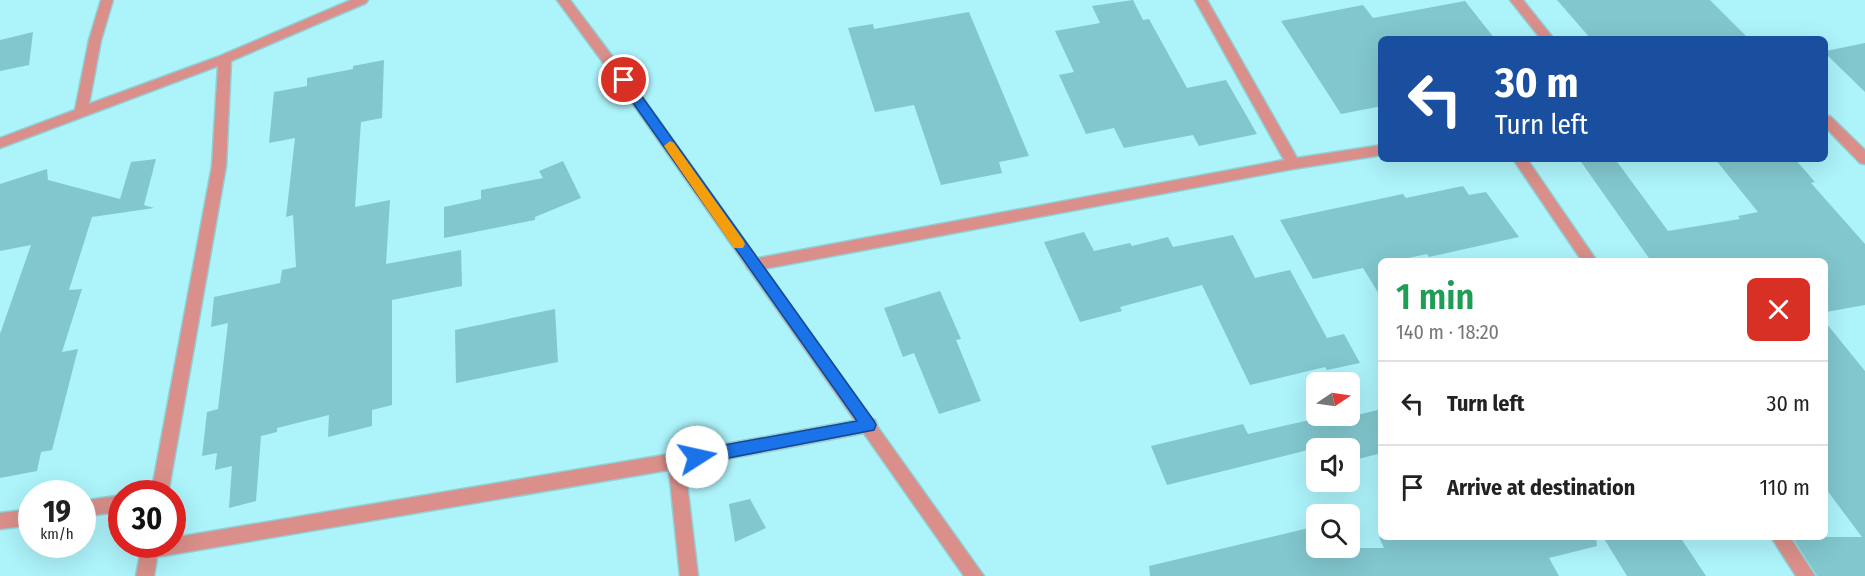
<!DOCTYPE html>
<meta charset="utf-8">
<style>
body{margin:0;font-family:"Fira Sans Condensed",sans-serif;background:#f2f2f2;color:#222;height:100vh;display:flex;flex-direction:column;font-size:22px;white-space:nowrap}
*{box-sizing:border-box;margin:0}
p{font-size:20px;color:#767676}
.icon{flex:none;width:33px;height:33px;fill:none;stroke:currentColor;stroke-width:2;stroke-linecap:round;stroke-linejoin:round}
.map{position:relative;flex:1;overflow:hidden}
.sheet{position:absolute;left:1378px;top:258px;width:450px;height:282px;display:flex;flex-direction:column;background:#fff;border-radius:9px;box-shadow:0 6px 24px #0002}
.sheet>*{flex:none}
.banner{position:absolute;left:1378px;top:36px;width:450px;height:126px;border-radius:9px;box-shadow:0 6px 24px #0002;background:#1a4fa0;color:#fff;overflow:hidden}
.needle{width:39px;rotate:77deg}
.fabs{position:absolute;left:1306px;top:372px;display:grid;gap:12px}
.fabs a{display:grid;place-items:center;width:54px;height:54px;border-radius:9px;background:#fff;box-shadow:0 6px 24px #0002;font-size:30px}
.speed{position:absolute;left:18px;top:480px;display:flex;gap:12px;font-size:30px;font-weight:700;text-align:center}
.speed>*{display:grid;place-content:center;width:78px;height:78px;border-radius:50%;background:#fff;box-shadow:0 6px 24px #0002;line-height:1}
.speed small{font-size:15px;font-weight:400}
.speed .limit{border:9px solid #d22;background:#fff;color:#111}
.pin{position:absolute;display:grid;place-items:center;width:51px;height:51px;color:#fff;margin:-26px;border:3px solid #fff;border-radius:50%;box-shadow:0 2px 6px #0007}
.me{position:absolute;width:66px;margin:-33px;rotate:80deg;stroke-linejoin:round;filter:drop-shadow(0 0 4px #0008)}
.turn{display:flex;align-items:center;gap:21px;height:126px;padding:0 18px;font-size:27px}
.turn .icon{width:78px;height:78px;stroke-width:2.5}
.turn b{display:block;font-size:42px;line-height:51px}
.round{display:grid;place-items:center;flex:none;width:63px;height:63px;border-radius:9px;background:#f2f2f2}
.head{display:flex;align-items:center;justify-content:space-between;height:102px;padding:0 18px}
h1{font-size:36px;font-weight:600;line-height:45px;color:#1e9e55}
ul{padding:0;list-style:none}
li{display:flex;align-items:center;gap:18px;height:84px;padding:0 18px;border-top:2px solid #e0e0e0}
li div{flex:1}
li b{display:block;font-size:22px}
li em{font-style:normal}
.map>svg:first-child{display:block}
.building{fill:#82c7ce}
.lines{fill:none;stroke-linecap:round;stroke-linejoin:round}
.minor-casing{stroke:#91cfd5;stroke-width:3}
.tertiary-casing{stroke:#91cfd5;stroke-width:3}
.minor{fill:#da8f8a;fill-rule:evenodd}
.tertiary{fill:#da8f8a;fill-rule:evenodd}
.route{fill:#1a73e8;stroke:#114b97;stroke-width:1.5}
.slow{fill:#f59e0b}
</style>
<div class="map">
<svg width="1865" height="576" viewBox="0 0 1865 576">
<rect width="100%" height="100%" fill="#adf3fa"/>
<g class="building">
<polygon points="1133,0 1143,20 1149,19 1187,88 1226,80 1257,134 1199,146 1193,135 1124,148 1114,128 1086,134 1059,75 1074,72 1055,31 1100,23 1092,6"/>
<polygon points="1557,0 1710,0 1749,39 1591,39"/>
<polygon points="1465,1 1495,39 1382,39 1382,106 1341,114 1281,21 1363,5 1373,18"/>
<polygon points="969,12 1029,156 999,162 1002,173 941,185 914,105 875,112 848,28 873,24 874,29"/>
<polygon points="33,32 29,65 0,71 0,40"/>
<polygon points="1865,43 1865,92 1826,54 1826,51"/>
<polygon points="384,60 382,118 361,122 355,207 390,200 386,264 461,250 462,286 392,300 392,405 372,410 372,426 328,437 329,415 277,428 277,432 261,436 256,501 229,508 232,466 215,470 217,453 202,456 207,412 218,409 228,323 211,327 214,297 280,283 282,270 296,267 293,215 286,217 295,138 269,143 274,92 307,86 307,78 353,69 353,66"/>
<polygon points="156,159 144,205 154,208 92,217 69,290 82,289 62,352 78,349 52,450 41,452 37,471 0,478 0,334 31,245 0,251 0,184 47,169 48,180 120,199 131,162"/>
<polygon points="1579,159 1615,159 1668,231 1740,219 1738,216 1758,212 1715,159 1795,159 1815,182 1811,183 1865,244 1865,305 1826,312 1826,261 1651,261"/>
<polygon points="563,161 581,198 535,217 535,220 444,238 444,207 481,199 481,190 543,178 539,171"/>
<polygon points="1463,186 1469,195 1486,192 1519,237 1429,257 1427,254 1394,261 1382,261 1382,299 1363,268 1313,279 1280,220 1403,194 1406,198"/>
<polygon points="1084,232 1094,251 1130,243 1132,246 1168,237 1173,247 1233,235 1255,278 1290,270 1327,338 1344,334 1360,363 1327,370 1325,367 1250,385 1202,285 1120,307 1122,311 1080,322 1044,242"/>
<polygon points="940,291 961,339 956,340 981,401 939,414 914,353 903,357 884,308"/>
<polygon points="555,309 558,362 456,383 455,330"/>
<polygon points="1826,323 1865,371 1865,576 1817,576 1794,540 1805,537 1862,537 1826,489"/>
<polygon points="1382,409 1382,453 1350,461 1350,448 1320,447 1167,485 1151,446 1243,424 1248,434 1327,416 1353,416"/>
<polygon points="750,499 766,528 735,542 729,504"/>
<polygon points="1317,526 1317,548 1384,548 1379,537 1596,537 1597,546 1549,558 1559,576 1150,576 1149,566"/>
<polygon points="1603,537 1680,537 1706,576 1627,576"/>
</g>
<g class="lines">
<g class="minor-casing">
<g id="minor">
<polygon points="101,0 113,0 101,40 89,104 220,56 351,0 368,0 366,3 231,61 226,166 168,494 151,494 212,166 218,66 0,148 0,138 75,110 89,40"/>
<polygon points="1195,0 1207,0 1297,158 1382,145 1382,155 1293,169 753,271 748,269 746,265 748,261 753,259 1284,160"/>
<polygon points="1510,0 1523,0 1554,39 1541,39"/>
<polygon points="1826,115 1831,117 1865,150 1865,164 1860,163 1826,128"/>
<polygon points="1513,159 1527,159 1597,261 1582,261"/>
<polygon points="869,418 875,420 877,425 875,430 869,432 685,467 698,576 680,576 669,470 157,557 154,576 136,576 142,544 172,544 172,538 676,453"/>
<polygon points="122,495 122,511 82,517 82,501"/>
<polygon points="32,509 32,525 0,529 0,513"/>
<polygon points="1771,537 1790,537 1815,576 1796,576"/>
</g>
</g>
<g class="tertiary-casing">
<polygon id="tertiary" points="557,0 570,0 628,77 984,576 964,576 618,83"/>
</g>
<use href="#minor" class="minor"/>
<use href="#tertiary" class="tertiary"/>
</g>
<polygon class="route" points="624,76 628,77 874,421 876,425 874,430 697,464 692,462 690,457 692,452 697,450 857,421 619,83 619,77"/>
<polygon class="slow" points="670,141 674,143 743,240 745,244 743,248 734,248 666,149 664,146"/>
</svg>
<div class="fabs">
<a><svg class="needle" viewBox="-14 -14 28 28"><path d="M0-13l5 13h-10z" fill="#e53935"/><path d="M0 13l5-13h-10z" fill="#767676"/></svg></a>
<a><svg class="icon" aria-label="sound" viewBox="0 0 24 24"><path d="M4 9h4l5-4v14l-5-4H4zM17 9q2 3 0 6"/></svg></a>
<a><svg class="icon" aria-label="search" viewBox="0 0 24 24"><circle cx="10" cy="10" r="6"/><path d="M15 15l6 6"/></svg></a>
</div>
<div class="speed"><div>19<small>km/h</small></div><div class="limit">30</div></div>
<div class="pin" style="left:624px;top:80px;background:#d93025"><svg class="icon" aria-label="arrive" viewBox="0 0 24 24"><path d="M6 21V4h12l-3 4 3 4H6"/></svg></div>
<svg class="me" style="left:697px;top:457px" viewBox="-20 -20 40 40"><circle r="19" fill="#fff"/><path d="M0-13L10 11 0 6-10 11z" fill="#1a73e8"/></svg>
<div class="banner">
<div class="turn"><svg class="icon" aria-label="left" viewBox="0 0 24 24"><path d="M17 20v-9H6M10 6l-5 5 5 5"/></svg><div><b>30 m</b>Turn left</div></div>
</div>
<section class="sheet">
<div class="head"><div><h1>1 min</h1><p>140 m · 18:20</p></div><a class="round" style="background:#d93025;color:#fff"><svg class="icon" aria-label="close" viewBox="0 0 24 24"><path d="M6 6l12 12M18 6L6 18"/></svg></a></div>
<ul>
<li><svg class="icon" aria-label="left" viewBox="0 0 24 24"><path d="M17 20v-9H6M10 6l-5 5 5 5"/></svg><div><b>Turn left</b></div><em>30 m</em></li>
<li><svg class="icon" aria-label="arrive" viewBox="0 0 24 24"><path d="M6 21V4h12l-3 4 3 4H6"/></svg><div><b>Arrive at destination</b></div><em>110 m</em></li>
</ul>
</section>
</div>
